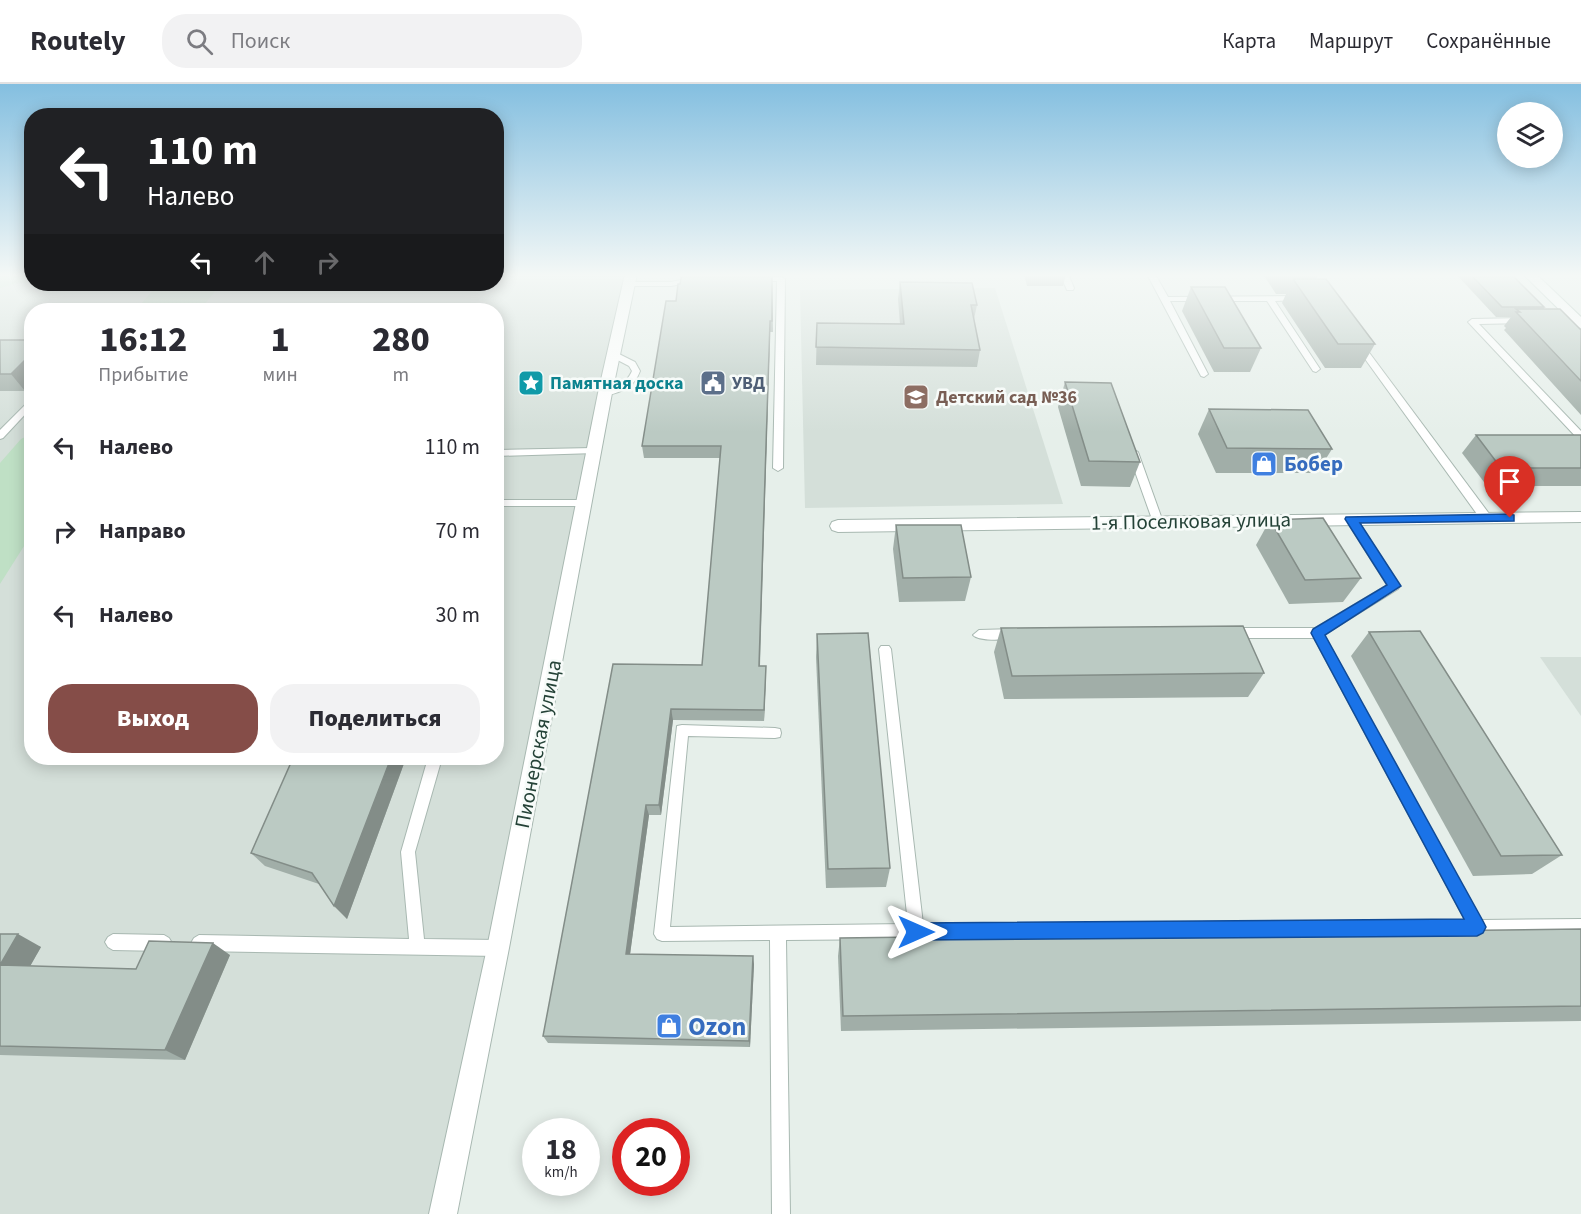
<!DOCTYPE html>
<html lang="ru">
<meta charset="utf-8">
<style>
body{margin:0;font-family:"Source Sans 3",sans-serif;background:#f2f2f3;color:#2b2b33;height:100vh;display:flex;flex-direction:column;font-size:22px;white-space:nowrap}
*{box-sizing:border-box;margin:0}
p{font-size:20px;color:#7c7c81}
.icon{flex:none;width:33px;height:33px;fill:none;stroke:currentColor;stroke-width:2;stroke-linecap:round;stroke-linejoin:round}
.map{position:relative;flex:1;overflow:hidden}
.panel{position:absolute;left:24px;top:219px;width:480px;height:462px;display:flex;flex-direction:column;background:#fff;border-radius:24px;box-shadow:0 3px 15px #0003}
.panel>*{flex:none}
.hud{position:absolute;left:24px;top:24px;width:480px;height:183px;border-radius:24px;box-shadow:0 3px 15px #0003;background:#202124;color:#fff;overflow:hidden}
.controls{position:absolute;left:1497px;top:18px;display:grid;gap:12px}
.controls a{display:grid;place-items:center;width:66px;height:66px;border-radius:50%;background:#fff;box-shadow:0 3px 15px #0003;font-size:30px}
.speed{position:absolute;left:522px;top:1034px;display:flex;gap:12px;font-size:30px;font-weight:700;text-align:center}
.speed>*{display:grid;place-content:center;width:78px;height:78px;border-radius:50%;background:#fff;box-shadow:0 3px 15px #0003;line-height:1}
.speed small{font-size:15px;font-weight:400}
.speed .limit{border:9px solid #d22;background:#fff;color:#111}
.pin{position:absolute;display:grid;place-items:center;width:51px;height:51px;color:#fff;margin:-62px -26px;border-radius:50% 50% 50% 0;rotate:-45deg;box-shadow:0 0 6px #0007}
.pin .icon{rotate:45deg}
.me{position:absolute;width:66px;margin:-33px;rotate:90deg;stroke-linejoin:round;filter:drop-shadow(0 0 4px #0008)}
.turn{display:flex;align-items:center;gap:21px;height:126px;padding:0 24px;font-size:27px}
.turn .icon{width:78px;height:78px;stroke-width:2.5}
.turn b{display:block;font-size:42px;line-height:51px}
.lanes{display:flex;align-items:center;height:57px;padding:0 24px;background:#0003;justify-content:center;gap:30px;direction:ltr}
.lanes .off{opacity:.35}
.eta{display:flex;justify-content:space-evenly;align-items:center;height:102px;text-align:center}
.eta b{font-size:36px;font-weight:800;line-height:42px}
.cta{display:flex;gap:12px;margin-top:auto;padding:12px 24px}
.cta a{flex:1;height:69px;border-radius:24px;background:#854d48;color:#fff;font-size:24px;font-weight:800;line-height:69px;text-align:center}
.cta a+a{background:#f2f2f3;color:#2b2b33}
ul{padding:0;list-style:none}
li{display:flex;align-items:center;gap:18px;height:84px;padding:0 24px}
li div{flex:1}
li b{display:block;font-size:22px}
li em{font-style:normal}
header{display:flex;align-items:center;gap:36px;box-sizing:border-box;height:84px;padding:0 30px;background:#fff;border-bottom:2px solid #e1e1e2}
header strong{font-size:28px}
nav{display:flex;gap:33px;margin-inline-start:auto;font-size:21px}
.search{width:420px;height:54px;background:#f2f2f3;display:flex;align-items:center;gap:15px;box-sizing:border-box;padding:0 21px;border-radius:24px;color:#7c7c81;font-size:22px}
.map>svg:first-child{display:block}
.built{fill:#d4dfd9;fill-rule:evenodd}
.green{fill:#bfe0c5}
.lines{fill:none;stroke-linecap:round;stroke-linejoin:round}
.lane-casing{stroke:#a8b8b1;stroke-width:2}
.street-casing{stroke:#a8b8b1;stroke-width:2}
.secondary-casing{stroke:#a4bbb1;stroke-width:2}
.lane{fill:#fff;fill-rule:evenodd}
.street{fill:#fff;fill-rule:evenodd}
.secondary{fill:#fff;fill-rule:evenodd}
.wall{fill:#a1aea8}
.shaded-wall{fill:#838d88}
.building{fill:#bbcac3;stroke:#838d88;stroke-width:1.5}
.route{fill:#1a73e8;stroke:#114b97;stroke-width:1.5}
.labels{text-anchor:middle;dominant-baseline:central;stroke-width:5;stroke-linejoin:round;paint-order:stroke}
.far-culture-label{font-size:18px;font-weight:bold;fill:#0d838f;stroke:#f7fbf9;text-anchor:start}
.far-service-label{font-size:18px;font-weight:bold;fill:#4e5e75;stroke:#f7fbf9;text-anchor:start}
.far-education-label{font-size:18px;font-weight:bold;fill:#785e54;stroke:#f7fbf9;text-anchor:start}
.shop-label{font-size:21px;font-weight:bold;fill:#366cbe;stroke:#f7fbf9;text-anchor:start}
.street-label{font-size:21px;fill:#244237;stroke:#f7fbf9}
.near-shop-label{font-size:26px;font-weight:bold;fill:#366cbe;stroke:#f7fbf9;text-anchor:start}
</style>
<header>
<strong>Routely</strong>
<div class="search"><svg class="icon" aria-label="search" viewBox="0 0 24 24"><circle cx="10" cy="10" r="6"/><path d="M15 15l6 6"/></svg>Поиск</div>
<nav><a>Карта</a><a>Маршрут</a><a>Сохранённые</a></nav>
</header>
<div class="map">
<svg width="1581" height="1130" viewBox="0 0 1581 1130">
<rect width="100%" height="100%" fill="#e6efea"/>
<g class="built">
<path d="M0 190H31L32 200H496L497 190H631L623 220 443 1130H0ZM32 226H496V674H32Z"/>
<polygon points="995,204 1063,420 805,424 800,206"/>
<polygon points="1540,573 1581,573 1581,632"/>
</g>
<g class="green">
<polygon points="0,190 31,190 31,199 18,199 0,204"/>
<polygon points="89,200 221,200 200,226 136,226 158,200"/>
<polygon points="31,350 31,451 0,500 0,379 21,355"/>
</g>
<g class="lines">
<g class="lane-casing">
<g id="lane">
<polygon points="1060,190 1068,190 1074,204 1073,206 1067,206"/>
<polygon points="1147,190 1155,190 1168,213 1303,212 1303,216 1300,216 1275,217 1320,285 1316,288 1313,287 1267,217 1170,217 1208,290 1204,293 1201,292"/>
<polygon points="696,193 699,193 699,197 671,202 628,202 624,200 628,198 671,198"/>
<polygon points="755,193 781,193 785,195 783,384 778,387 773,384 777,197 755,197"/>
<polygon points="1523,234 1527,237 1526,239 1479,240 1581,347 1581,356 1578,355 1468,238 1472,235"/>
<polygon points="1359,258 1362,259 1490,431 1491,434 1490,437 1482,437 1355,261"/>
<path d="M613 267 635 278 640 287C634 304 621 308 605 312L600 309 602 307C615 304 626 301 632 287L629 282 610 272 609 270Z"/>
<polygon points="32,314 32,323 3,354 0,355 0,346"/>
<polygon points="593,364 598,367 596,369 496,372 496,366"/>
<polygon points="1133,365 1138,368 1163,438 1162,441 1154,441 1153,438 1128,368"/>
<polygon points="496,416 583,416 588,419 583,422 496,422"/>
<polygon points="1351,432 1355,433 1400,502 1398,505 1324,551 1481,836 1581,835 1581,849 786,856 790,1130 772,1130 770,856 662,857 657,855 654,850 677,642 682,641 775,644 780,645 781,649 780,653 775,654 688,652 670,843 908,840 879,565 881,562 889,562 891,565 923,840 1465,836 1314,554 1231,554 1225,549 1231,544 1315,544 1387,501 1346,436"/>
<path d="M1015 545 1021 550C1015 557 979 558 973 551L979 546Z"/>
<polygon points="428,674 442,674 415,768 424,855 498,856 503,859 506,864 503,869 498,872 199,867 194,864 191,859 194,854 199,851 409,855 401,768"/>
<polygon points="113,850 164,851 169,854 172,859 169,864 164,867 113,866 108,863 105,858 108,853"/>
</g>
</g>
<g class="street-casing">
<g id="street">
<polygon points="625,190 637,190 612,309 509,864 457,1130 429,1130 487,864 598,309"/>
<polygon points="1581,428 1581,438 838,448 832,446 830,442 832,438 838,436"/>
</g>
</g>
<g class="secondary-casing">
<polygon id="secondary" points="1523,190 1536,190 1581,233 1581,244 1577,243"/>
</g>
<use href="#lane" class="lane"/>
<use href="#street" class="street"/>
<use href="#secondary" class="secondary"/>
</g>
<g class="wall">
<polygon points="1024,190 1066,190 1063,202 1027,202"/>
<polygon points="1263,190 1318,190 1316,195 1375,260 1361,284 1325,284 1282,219 1286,210 1276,210"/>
<polygon points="1456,190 1511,190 1544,223 1544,225 1581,246 1581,331 1504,246 1506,244 1504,242 1511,233 1496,233"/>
<polygon points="772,191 773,248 770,248 760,582 766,582 764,637 673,636 661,731 649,731 630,870 754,880 750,963 548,959 543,952 613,580 702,581 720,374 644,374 642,362 680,200"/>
<polygon points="900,198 977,221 974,235 980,266 977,283 816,281 817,239 900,240 898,215"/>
<polygon points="1191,203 1261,264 1250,288 1214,288 1182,227"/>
<polygon points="0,256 32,256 32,300 25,307 0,307"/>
<polygon points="1065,298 1140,378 1130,403 1081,402 1058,323"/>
<polygon points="1209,325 1332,365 1317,389 1216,389 1198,350"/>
<polygon points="1476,351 1581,351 1581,402 1487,402 1462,369"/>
<polygon points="1270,436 1361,494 1343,518 1289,520 1256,461"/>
<polygon points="896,441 971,493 965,517 899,518 893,465"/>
<polygon points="1001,544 1264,589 1248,613 1004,615 994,568"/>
<polygon points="1369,548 1562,771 1532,790 1473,792 1351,572"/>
<polygon points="817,550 890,784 886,803 826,804 816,573"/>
<polygon points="293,674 406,674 347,835 319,800 265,782 251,769"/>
<polygon points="1581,845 1581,937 841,947 838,872 840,854"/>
<polygon points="0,850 41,863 30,882 136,885 230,871 185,976 0,971"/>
</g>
<g class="shaded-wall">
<polygon points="770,237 770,248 759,593 759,582"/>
<polygon points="32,269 32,300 25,307 11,290"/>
<polygon points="766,582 766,593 764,637 764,626"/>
<polygon points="671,625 673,636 661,731 659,721"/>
<polygon points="391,674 406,674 347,835 334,822"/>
<polygon points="646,721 649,731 629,878 626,870"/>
<polygon points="18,850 41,863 24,893 0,881"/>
<polygon points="213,859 230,871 185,976 165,966"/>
<polygon points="753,872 754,880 750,963 749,957"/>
</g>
<g class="building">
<polygon points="682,190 772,190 772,237 770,237 759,582 766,582 764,626 671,625 659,721 646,721 626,870 753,872 749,957 543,952 613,580 702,581 721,362 642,362 666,217 676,217 678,200 680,200"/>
<polygon points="1470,190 1511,190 1544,223 1502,223"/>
<polygon points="1293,195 1326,195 1375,260 1338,260"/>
<polygon points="900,198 972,199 977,221 971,221 980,266 816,263 817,239 904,240"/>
<polygon points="1191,203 1225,203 1261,264 1224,264"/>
<polygon points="302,222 331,222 328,226 299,226"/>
<polygon points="1516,225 1560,225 1581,246 1581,297 1516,228 1520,228"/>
<polygon points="0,256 32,256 32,269 11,290 0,290"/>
<polygon points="1065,298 1111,299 1140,378 1089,377"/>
<polygon points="1209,325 1308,326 1332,365 1227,364"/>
<polygon points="1476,351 1581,351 1581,384 1501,384"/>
<polygon points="1323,434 1361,494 1305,496 1270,436"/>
<polygon points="896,441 961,441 971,493 903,494"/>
<polygon points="1243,542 1264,589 1012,592 1001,544"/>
<polygon points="1420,547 1562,771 1501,772 1369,548"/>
<polygon points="868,549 890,784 828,785 817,550"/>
<polygon points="293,674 391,674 334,822 312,789 251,769"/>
<polygon points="1581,845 1581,922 843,932 840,854"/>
<polygon points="0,850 18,850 0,881"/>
<polygon points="149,857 213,859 165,966 0,962 0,881 136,885"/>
</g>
<linearGradient id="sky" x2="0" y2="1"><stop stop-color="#84bfe0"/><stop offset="0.55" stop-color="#f4f8f6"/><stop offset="1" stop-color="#f4f8f6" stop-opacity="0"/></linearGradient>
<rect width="1581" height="348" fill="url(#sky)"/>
<polygon class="route" points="1510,430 1514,431 1514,437 1360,439 1401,502 1325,551 1483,837 1486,843 1483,849 1477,852 916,856 910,854 907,848 910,842 916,839 1464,835 1311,549 1313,545 1387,501 1345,435 1346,433"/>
<defs>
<g id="sight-square" transform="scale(1.35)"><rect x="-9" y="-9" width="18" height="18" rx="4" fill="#0f9aa8" stroke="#f7fbf9"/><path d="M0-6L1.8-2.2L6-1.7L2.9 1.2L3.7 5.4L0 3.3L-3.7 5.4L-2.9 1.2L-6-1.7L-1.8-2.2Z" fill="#fff"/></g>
<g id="civic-square" transform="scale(1.35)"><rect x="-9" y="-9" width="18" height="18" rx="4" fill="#5c6f8a" stroke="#f7fbf9"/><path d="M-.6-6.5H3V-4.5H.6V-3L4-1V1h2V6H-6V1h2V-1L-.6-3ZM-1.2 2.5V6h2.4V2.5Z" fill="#fff"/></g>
<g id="school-square" transform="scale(1.35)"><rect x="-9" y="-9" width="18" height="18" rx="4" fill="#8d6e63" stroke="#f7fbf9"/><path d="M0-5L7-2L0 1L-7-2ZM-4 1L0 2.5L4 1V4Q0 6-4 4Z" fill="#fff"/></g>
<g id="shop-square" transform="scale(1.35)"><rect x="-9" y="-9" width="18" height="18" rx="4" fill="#3f7fe0" stroke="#f7fbf9"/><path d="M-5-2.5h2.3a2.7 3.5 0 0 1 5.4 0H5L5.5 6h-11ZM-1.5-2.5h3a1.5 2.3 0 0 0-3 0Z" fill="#fff"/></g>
</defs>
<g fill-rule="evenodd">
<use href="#sight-square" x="531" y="299"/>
<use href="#civic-square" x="713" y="299"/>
<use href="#school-square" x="916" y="313"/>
<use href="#shop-square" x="1264" y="380"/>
<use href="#shop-square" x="669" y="942"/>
</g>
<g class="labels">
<g class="far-culture-label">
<text x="550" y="299">Памятная доска</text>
</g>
<g class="far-service-label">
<text x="732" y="299">УВД</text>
</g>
<g class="far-education-label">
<text x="936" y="313">Детский сад №36</text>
</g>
<g class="shop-label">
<text x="1284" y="380">Бобер</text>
</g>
<g class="street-label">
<text transform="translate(1191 437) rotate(-1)">1-я Поселковая улица</text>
<text transform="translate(538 660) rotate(-79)">Пионерская улица</text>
</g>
<g class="near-shop-label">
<text x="688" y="942">Ozon</text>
</g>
</g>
</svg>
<div class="controls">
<a><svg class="icon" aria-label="layers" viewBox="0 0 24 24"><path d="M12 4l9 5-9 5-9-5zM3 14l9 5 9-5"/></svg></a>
</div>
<div class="speed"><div>18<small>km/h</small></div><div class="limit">20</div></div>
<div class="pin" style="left:1510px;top:434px;background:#d93025"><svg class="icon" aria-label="arrive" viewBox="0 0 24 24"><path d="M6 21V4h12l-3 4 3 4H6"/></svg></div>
<svg class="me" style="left:916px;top:848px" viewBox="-20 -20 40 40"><path d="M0-17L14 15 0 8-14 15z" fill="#1a73e8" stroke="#fff" stroke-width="4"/></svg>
<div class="hud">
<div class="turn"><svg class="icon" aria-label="left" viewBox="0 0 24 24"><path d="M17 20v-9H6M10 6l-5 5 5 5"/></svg><div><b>110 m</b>Налево</div></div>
<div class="lanes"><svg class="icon" aria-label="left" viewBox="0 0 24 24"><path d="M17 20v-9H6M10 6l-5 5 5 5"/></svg><svg class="icon off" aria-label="ahead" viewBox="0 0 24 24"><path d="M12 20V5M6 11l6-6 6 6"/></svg><svg class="icon off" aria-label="right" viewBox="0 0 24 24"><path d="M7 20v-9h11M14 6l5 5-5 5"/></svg></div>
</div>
<section class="panel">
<div class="eta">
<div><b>16:12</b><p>Прибытие</p></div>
<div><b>1</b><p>мин</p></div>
<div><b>280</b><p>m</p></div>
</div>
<ul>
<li><svg class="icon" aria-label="left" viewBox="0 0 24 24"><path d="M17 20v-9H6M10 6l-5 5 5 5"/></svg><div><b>Налево</b></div><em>110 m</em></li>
<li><svg class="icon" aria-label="right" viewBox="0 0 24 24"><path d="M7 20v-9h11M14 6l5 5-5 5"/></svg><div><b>Направо</b></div><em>70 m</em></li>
<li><svg class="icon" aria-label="left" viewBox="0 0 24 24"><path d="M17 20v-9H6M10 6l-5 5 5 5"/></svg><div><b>Налево</b></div><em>30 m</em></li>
</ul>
<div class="cta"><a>Выход</a><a>Поделиться</a></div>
</section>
</div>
